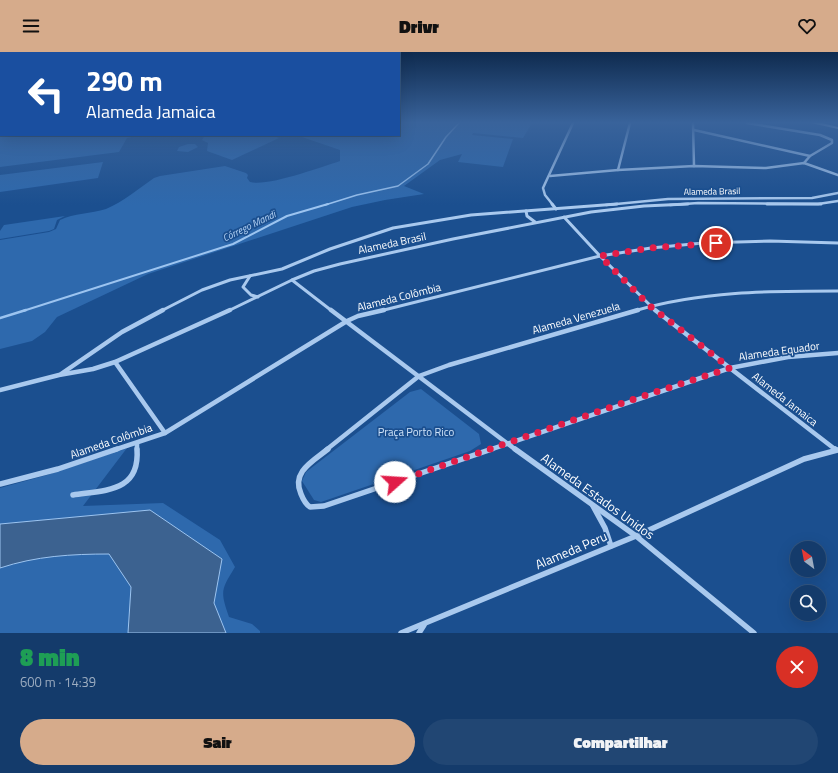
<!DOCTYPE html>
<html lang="pt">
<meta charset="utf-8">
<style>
body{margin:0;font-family:"Titillium Web",sans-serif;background:#214673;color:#f1f3f6;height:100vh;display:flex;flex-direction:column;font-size:15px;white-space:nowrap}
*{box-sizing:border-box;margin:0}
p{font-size:13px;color:#9dadc1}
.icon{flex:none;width:22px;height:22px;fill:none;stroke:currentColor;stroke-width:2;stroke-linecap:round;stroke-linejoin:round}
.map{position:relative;height:581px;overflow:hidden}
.panel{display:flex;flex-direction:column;background:#143b6b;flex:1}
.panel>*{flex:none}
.top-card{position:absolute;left:0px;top:0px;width:400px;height:84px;box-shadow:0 4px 16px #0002,0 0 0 1px #33557e;background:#1a4fa0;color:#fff;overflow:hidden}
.needle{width:26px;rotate:328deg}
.fabs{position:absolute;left:790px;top:489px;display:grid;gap:8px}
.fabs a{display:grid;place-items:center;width:36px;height:36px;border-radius:50%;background:#143b6b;box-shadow:0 4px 16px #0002,0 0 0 1px #33557e;font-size:20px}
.pin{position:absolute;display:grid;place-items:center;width:34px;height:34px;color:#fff;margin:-17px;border:2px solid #fff;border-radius:50%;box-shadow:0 1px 4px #0007}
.me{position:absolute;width:44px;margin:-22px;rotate:71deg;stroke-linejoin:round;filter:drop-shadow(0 0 3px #0008)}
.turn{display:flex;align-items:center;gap:14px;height:84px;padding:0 20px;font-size:18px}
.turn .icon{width:52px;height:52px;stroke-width:2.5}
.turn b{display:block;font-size:28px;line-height:34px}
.round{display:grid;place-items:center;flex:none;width:42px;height:42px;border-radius:21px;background:#214673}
.overview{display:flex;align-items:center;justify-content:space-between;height:68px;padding:0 20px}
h1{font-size:24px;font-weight:800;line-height:30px;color:#1e9e55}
.button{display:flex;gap:8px;margin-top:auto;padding:8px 20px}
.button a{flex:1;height:46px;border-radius:24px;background:#d6ab8b;color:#111;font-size:16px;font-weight:800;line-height:46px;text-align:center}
.button a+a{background:#214673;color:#f1f3f6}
header{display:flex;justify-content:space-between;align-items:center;height:52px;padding:0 20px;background:#d6ab8b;color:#111;font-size:18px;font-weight:800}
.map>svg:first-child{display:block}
.green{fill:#2e69ad}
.water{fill:#3c6290;stroke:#9cc4f0}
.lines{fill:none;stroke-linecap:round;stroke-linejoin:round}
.stream-far2{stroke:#9cc4f0;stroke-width:1.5}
.stream-far1{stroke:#9cc4f0;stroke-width:2}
.stream{stroke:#9cc4f0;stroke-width:2.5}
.minor-far3{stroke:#a9c9ee;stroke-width:2.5}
.minor-far2{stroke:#a9c9ee;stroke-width:3}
.minor-far1{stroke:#a9c9ee;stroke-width:4.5}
.minor{stroke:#a9c9ee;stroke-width:5.5}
.secondary{fill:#d6e6fa;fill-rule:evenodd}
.route{stroke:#e11d48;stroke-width:7;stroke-dasharray:0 12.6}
.labels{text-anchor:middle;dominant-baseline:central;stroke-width:3.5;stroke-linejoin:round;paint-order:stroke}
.far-street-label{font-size:9px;fill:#fff;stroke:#1b4f8f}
.far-water-label{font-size:10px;font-style:italic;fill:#b5d3f5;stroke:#1b4f8f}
.street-label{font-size:11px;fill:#fff;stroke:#1b4f8f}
.park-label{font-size:11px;fill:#cfe3fa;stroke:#1b4f8f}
.near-street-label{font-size:13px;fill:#fff;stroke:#1b4f8f}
</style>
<header><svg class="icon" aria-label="menu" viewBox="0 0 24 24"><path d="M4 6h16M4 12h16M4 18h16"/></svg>Drivr<svg class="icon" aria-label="heart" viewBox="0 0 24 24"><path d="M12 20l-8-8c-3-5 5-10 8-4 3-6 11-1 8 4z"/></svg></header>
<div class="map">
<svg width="838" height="581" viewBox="0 0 838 581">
<rect width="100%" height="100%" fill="#1b4f8f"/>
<g class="green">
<path d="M399 71H532L523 86 473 81 472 83 513 87 503 115 458 110 462 102 440 108 404 134 424 142 385 148 352 155 148 222 57 265 45 280 32 289 0 297V188L49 180 56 177 60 168C74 161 91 162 106 157 123 150 138 137 154 126L160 124 225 114 246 121 248 123 247 126 250 130C267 135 321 115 340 109V98L302 85 326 83H399Z"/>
<polygon points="0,73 1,83 141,83 127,86 119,100 0,115"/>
<polygon points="205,83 271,83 279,86 232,108 207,99 208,91 202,88"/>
<polygon points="188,92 195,92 198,95 188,100 177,99 179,95"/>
<polygon points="103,110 98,126 0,140 0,123"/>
<polygon points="65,164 57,168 54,177 49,179 0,187 0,179 4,173"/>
<polygon points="421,337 479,382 481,392 470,399 321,450 314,448 302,429 306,420 410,340"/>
<path d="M127 396 83 454 163 451 220 488 235 515C221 538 220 539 229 565L252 572 260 579V581H0V436L47 423Z"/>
</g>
<path class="water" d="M150 458 222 507 214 551 226 581H128L131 535 109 502C72 502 36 504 0 516V472Z"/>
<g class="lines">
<polyline class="stream-far2" points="325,153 357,143 398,134 428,112 446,85 459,71"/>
<polyline class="stream-far1" points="23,259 233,192 287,164 328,152"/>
<polyline class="stream" points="0,266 26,258"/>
<g class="minor-far3">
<polyline points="693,71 694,114"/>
<polyline points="747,71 820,83 832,88 832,91 810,104 804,111"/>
<polyline points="694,78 810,104"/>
<polyline points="618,118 630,71"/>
<polyline points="550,124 618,118 694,114 766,116 804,111 838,123"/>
<polyline points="553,153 545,143 543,136 573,71"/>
<polyline points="606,153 668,147 812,146 838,141"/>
<polyline points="670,153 698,151 818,152 838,149"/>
</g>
<g class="minor-far2">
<polyline points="552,152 556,157"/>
<polyline points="767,152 821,152"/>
<polyline points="526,159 527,164 535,170"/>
<polyline points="564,165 600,204 656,259"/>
<polyline points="250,224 243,235 251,243 258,245"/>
<polyline points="292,228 332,259"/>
<polyline points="161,259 202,238 230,228 282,217 330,197 393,176 471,163 617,152"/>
<polyline points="228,259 292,228 314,219 340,212 453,187 591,160 644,154 688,152"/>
<polyline points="380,259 600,204 651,196 703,191 770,189 838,191"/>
<path d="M634 259C701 239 769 239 838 239"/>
</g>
<g class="minor-far1">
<polyline points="331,258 516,398"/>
<polyline points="655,258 836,398"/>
<polyline points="115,310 165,381"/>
<polyline points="61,322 122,280 163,258"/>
<polyline points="0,338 59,323 93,317 115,310 230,258"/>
<polyline points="137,391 137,398"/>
<polyline points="114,398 165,381 347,269 358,264 384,258"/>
<polyline points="326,398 419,324 449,313 638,258"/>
<polyline points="489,398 730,316 788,305 838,301"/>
</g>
<g class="minor">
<path d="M328 397C313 409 291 420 301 442 303 447 305 452 310 455L324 454 492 397"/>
<polyline points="515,397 636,484 754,581"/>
<polyline points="835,397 836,398"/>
<polyline points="0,432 58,417 117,397"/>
<path d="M73 443C106 438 140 440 137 397"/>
<polyline points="593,454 605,476 611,494"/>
<polyline points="401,581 636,484 804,407 838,398"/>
<polyline points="419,581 424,573"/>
</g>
<polygon class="secondary" points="811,71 822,71 838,75 838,77"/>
</g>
<linearGradient id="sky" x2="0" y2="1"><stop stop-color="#0f2b4f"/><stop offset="0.46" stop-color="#39639b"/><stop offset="1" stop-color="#39639b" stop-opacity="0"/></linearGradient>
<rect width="838" height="153" fill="url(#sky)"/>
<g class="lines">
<polyline class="route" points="395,430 640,345 730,316 650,254 600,204 651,196 716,191"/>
</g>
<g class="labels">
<g class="far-street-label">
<text transform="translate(712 139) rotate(-1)">Alameda Brasil</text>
</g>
<g class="far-water-label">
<text transform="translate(249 174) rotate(-26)">Córrego Mandi</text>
</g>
<g class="street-label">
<text transform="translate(392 191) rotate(-12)">Alameda Brasil</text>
<text transform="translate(399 245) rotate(-14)">Alameda Colômbia</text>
<text transform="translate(576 266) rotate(-16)">Alameda Venezuela</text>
<text transform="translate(779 299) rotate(-8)">Alameda Equador</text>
<text transform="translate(785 347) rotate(38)">Alameda Jamaica</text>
<text transform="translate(111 389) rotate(-19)">Alameda Colômbia</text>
</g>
<g class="park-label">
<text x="416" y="380">Praça Porto Rico</text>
</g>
<g class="near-street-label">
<text transform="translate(598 444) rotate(36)">Alameda Estados Unidos</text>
<text transform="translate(571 498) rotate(-23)">Alameda Peru</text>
</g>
</g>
</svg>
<div class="fabs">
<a><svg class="needle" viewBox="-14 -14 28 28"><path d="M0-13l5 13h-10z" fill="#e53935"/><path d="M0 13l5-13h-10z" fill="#9dadc1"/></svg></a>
<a><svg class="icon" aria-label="search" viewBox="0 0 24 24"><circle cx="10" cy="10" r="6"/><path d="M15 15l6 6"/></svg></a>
</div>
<div class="pin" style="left:716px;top:191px;background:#d93025"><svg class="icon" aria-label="arrive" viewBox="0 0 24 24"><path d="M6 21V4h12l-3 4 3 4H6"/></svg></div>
<svg class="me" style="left:395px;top:430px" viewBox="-20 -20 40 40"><circle r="19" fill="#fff"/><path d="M0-13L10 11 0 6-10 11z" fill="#e11d48"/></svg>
<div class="top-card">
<div class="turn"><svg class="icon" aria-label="left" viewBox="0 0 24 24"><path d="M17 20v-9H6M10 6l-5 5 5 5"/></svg><div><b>290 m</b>Alameda Jamaica</div></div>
</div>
</div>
<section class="panel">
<div class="overview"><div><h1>8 min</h1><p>600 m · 14:39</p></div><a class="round" style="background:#d93025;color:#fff"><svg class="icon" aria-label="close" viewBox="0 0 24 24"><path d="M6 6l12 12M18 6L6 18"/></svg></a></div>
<div class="button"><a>Sair</a><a>Compartilhar</a></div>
</section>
